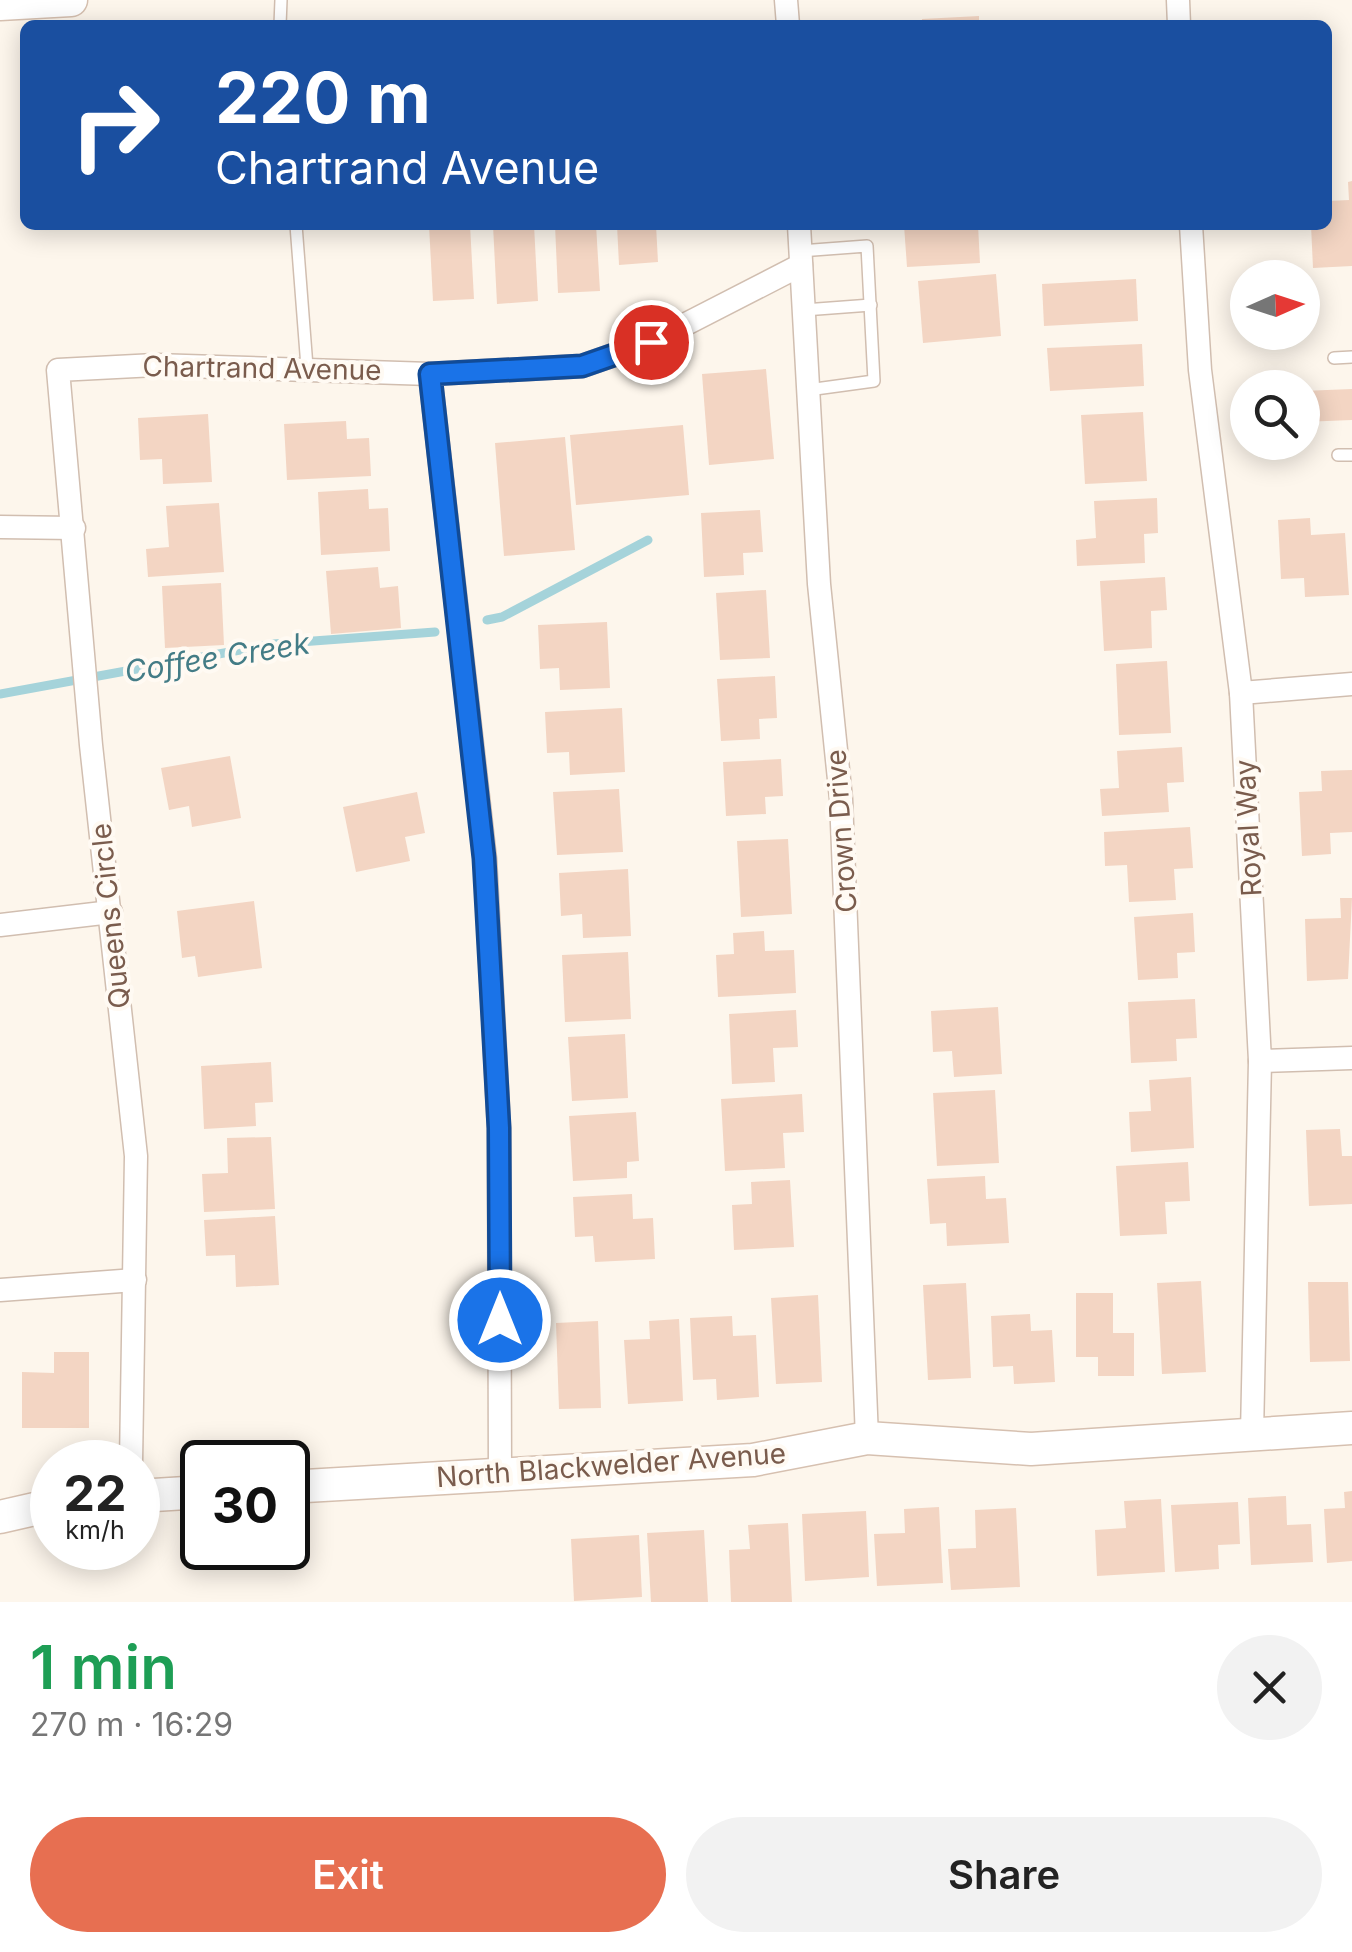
<!DOCTYPE html>
<meta charset="utf-8">
<style>
body{margin:0;font-family:Inter,sans-serif;background:#f2f2f2;color:#222;height:100vh;display:flex;flex-direction:column;font-size:38px;white-space:nowrap}
*{box-sizing:border-box;margin:0}
p{font-size:32px;color:#767676}
.icon{flex:none;width:55px;height:55px;fill:none;stroke:currentColor;stroke-width:2;stroke-linecap:round;stroke-linejoin:round}
.map{position:relative;height:1602px;overflow:hidden}
.details{display:flex;flex-direction:column;background:#fff;flex:1}
.details>*{flex:none}
.hud{position:absolute;left:20px;top:20px;width:1312px;height:210px;border-radius:15px;box-shadow:0 5px 25px #0003;background:#1a4fa0;color:#fff;overflow:hidden}
.needle{width:65px;rotate:87deg}
.controls{position:absolute;left:1230px;top:260px;display:grid;gap:20px}
.controls a{display:grid;place-items:center;width:90px;height:90px;border-radius:50%;background:#fff;box-shadow:0 5px 25px #0003;font-size:50px}
.speed{position:absolute;left:30px;top:1440px;display:flex;gap:20px;font-size:50px;font-weight:700;text-align:center}
.speed>*{display:grid;place-content:center;width:130px;height:130px;border-radius:50%;background:#fff;box-shadow:0 5px 25px #0003;line-height:1}
.speed small{font-size:25px;font-weight:400}
.speed .limit{border:5px solid #111;border-radius:15px;background:#fff;color:#111}
.pin{position:absolute;display:grid;place-items:center;width:85px;height:85px;color:#fff;margin:-42px;border:5px solid #fff;border-radius:50%;box-shadow:0 2px 10px #0007}
.me{position:absolute;width:110px;margin:-55px;rotate:0deg;stroke-linejoin:round;filter:drop-shadow(0 0 8px #0008)}
.turn{display:flex;align-items:center;gap:35px;height:210px;padding:0 30px;font-size:45px}
.turn .icon{width:130px;height:130px;stroke-width:2.5}
.turn b{display:block;font-size:70px;line-height:85px}
.round{display:grid;place-items:center;flex:none;width:105px;height:105px;border-radius:52px;background:#f2f2f2}
.headline{display:flex;align-items:center;justify-content:space-between;height:170px;padding:0 30px}
h1{font-size:60px;font-weight:600;line-height:75px;color:#1e9e55}
.primary-button{display:flex;gap:20px;margin-top:auto;padding:20px 30px}
.primary-button a{flex:1;height:115px;border-radius:60px;background:#e76f51;color:#fff;font-size:40px;font-weight:600;line-height:115px;text-align:center}
.primary-button a+a{background:#f2f2f2;color:#222}
.map>svg:first-child{display:block}
.lines{fill:none;stroke-linecap:round;stroke-linejoin:round}
.stream{stroke:#a5d3da;stroke-width:9}
.building{fill:#f3d5c3}
.lane-casing{stroke:#d1beb0;stroke-width:14}
.street-casing{stroke:#d1beb0;stroke-width:25}
.secondary-casing{stroke:#d6c0b0;stroke-width:35}
.lane{stroke:#fff;stroke-width:11}
.street{stroke:#fff;stroke-width:22}
.secondary{stroke:#fff;stroke-width:32}
.route-casing{stroke:#114b97;stroke-width:25}
.route{stroke:#1a73e8;stroke-width:18}
.labels{text-anchor:middle;dominant-baseline:central;stroke-width:8;stroke-linejoin:round;paint-order:stroke}
.street-label{font-size:28px;fill:#7a5c4d;stroke:#fffaf3}
.water-label{font-size:30px;font-style:italic;fill:#437c86;stroke:#fffaf3}
</style>
<div class="map">
<svg width="1352" height="1602" viewBox="0 0 1352 1602">
<rect width="100%" height="100%" fill="#fdf6ec"/>
<g class="lines">
<g class="stream">
<polyline points="487,620 502,617 648,540"/>
<polyline points="0,694 273,644 435,632"/>
</g>
</g>
<g class="building">
<polygon points="979,16 979,25 922,25 922,19"/>
<polygon points="1352,181 1352,266 1313,268 1311,225 1328,225 1328,201 1349,200 1348,182"/>
<polygon points="429,225 470,225 474,299 433,301"/>
<polygon points="493,225 534,225 538,301 497,304"/>
<polygon points="555,225 596,225 600,291 558,293"/>
<polygon points="617,225 656,225 658,262 619,265"/>
<polygon points="904,225 978,225 980,263 907,267"/>
<polygon points="996,274 1001,336 923,343 918,281"/>
<polygon points="1136,279 1138,321 1044,326 1042,284"/>
<polygon points="1142,344 1144,386 1050,391 1047,348"/>
<polygon points="766,369 774,459 709,465 702,374"/>
<polygon points="1352,389 1352,420 1302,422 1302,391"/>
<polygon points="1143,412 1147,481 1085,484 1081,415"/>
<polygon points="208,414 212,482 163,484 162,459 140,460 138,418"/>
<polygon points="346,421 347,439 369,438 371,476 287,480 284,424"/>
<polygon points="683,425 689,495 576,505 570,435"/>
<polygon points="565,437 575,550 504,556 495,443"/>
<polygon points="368,489 369,509 388,508 390,551 321,555 318,492"/>
<polygon points="1157,498 1158,533 1144,534 1145,563 1077,566 1076,540 1096,538 1094,501"/>
<polygon points="219,503 224,572 148,577 146,549 169,547 166,506"/>
<polygon points="760,510 763,552 743,553 744,575 704,577 701,513"/>
<polygon points="1310,518 1311,535 1345,533 1349,595 1305,597 1304,578 1281,579 1278,520"/>
<polygon points="378,567 380,588 398,586 401,628 331,634 326,571"/>
<polygon points="1165,577 1167,610 1151,611 1152,648 1104,651 1100,581"/>
<polygon points="221,583 224,645 165,648 162,586"/>
<polygon points="766,590 770,658 720,660 716,593"/>
<polygon points="607,622 610,688 560,690 559,668 540,669 538,625"/>
<polygon points="1167,661 1171,733 1119,735 1116,664"/>
<polygon points="775,676 777,718 759,719 760,739 721,741 717,679"/>
<polygon points="622,708 625,772 570,775 569,752 547,753 545,712"/>
<polygon points="1182,747 1184,782 1167,783 1169,812 1102,816 1100,789 1119,788 1117,751"/>
<polygon points="230,756 241,818 192,827 189,806 169,810 161,768"/>
<polygon points="781,759 783,796 765,797 766,814 726,816 723,762"/>
<polygon points="1352,770 1352,832 1330,833 1331,854 1302,856 1299,792 1322,791 1321,771"/>
<polygon points="619,789 623,852 557,855 553,792"/>
<polygon points="417,792 425,833 405,837 410,861 356,872 343,807"/>
<polygon points="1190,827 1193,868 1174,869 1176,900 1129,902 1127,865 1105,866 1104,832"/>
<polygon points="788,839 792,914 741,917 737,841"/>
<polygon points="628,869 631,936 583,938 582,914 561,916 559,873"/>
<polygon points="1340,898 1352,898 1348,979 1307,981 1305,919 1341,918"/>
<polygon points="254,901 262,968 198,977 195,956 182,958 177,911"/>
<polygon points="1193,913 1195,952 1177,953 1178,978 1138,980 1134,917"/>
<polygon points="764,931 765,951 794,950 796,993 718,997 716,955 734,954 733,933"/>
<polygon points="628,952 631,1019 565,1022 562,955"/>
<polygon points="1195,999 1197,1038 1176,1039 1177,1061 1131,1063 1128,1002"/>
<polygon points="998,1007 1002,1074 954,1077 952,1051 933,1052 931,1011"/>
<polygon points="796,1010 798,1047 773,1048 775,1082 732,1084 729,1014"/>
<polygon points="625,1034 628,1098 572,1101 568,1037"/>
<polygon points="271,1062 273,1102 255,1103 256,1126 204,1129 201,1066"/>
<polygon points="1191,1077 1194,1148 1131,1152 1129,1112 1151,1111 1149,1080"/>
<polygon points="995,1090 999,1163 937,1166 933,1093"/>
<polygon points="802,1094 804,1132 783,1133 785,1168 725,1171 721,1099"/>
<polygon points="636,1112 639,1161 627,1162 627,1178 573,1181 569,1116"/>
<polygon points="1340,1129 1342,1156 1352,1156 1352,1204 1309,1206 1306,1130"/>
<polygon points="271,1137 275,1209 204,1212 202,1174 228,1173 227,1138"/>
<polygon points="1188,1162 1190,1201 1165,1202 1167,1234 1120,1236 1116,1166"/>
<polygon points="985,1176 986,1199 1006,1198 1009,1243 947,1246 946,1223 930,1224 927,1179"/>
<polygon points="790,1180 794,1247 734,1250 732,1205 752,1204 751,1182"/>
<polygon points="632,1194 633,1219 653,1218 655,1259 595,1262 593,1236 575,1237 573,1197"/>
<polygon points="275,1216 279,1285 236,1287 235,1255 206,1256 204,1220"/>
<polygon points="1201,1281 1206,1372 1162,1374 1157,1283"/>
<polygon points="1308,1282 1348,1282 1350,1361 1310,1362"/>
<polygon points="966,1283 971,1378 928,1380 923,1285"/>
<polygon points="1076,1293 1113,1293 1113,1333 1134,1333 1134,1376 1098,1376 1098,1357 1076,1357"/>
<polygon points="818,1295 822,1382 776,1384 771,1298"/>
<polygon points="1030,1314 1031,1331 1052,1330 1055,1382 1014,1384 1013,1366 993,1367 991,1316"/>
<polygon points="732,1316 733,1336 756,1335 759,1397 717,1400 716,1379 693,1380 690,1318"/>
<polygon points="679,1319 683,1401 628,1404 624,1340 650,1339 649,1321"/>
<polygon points="598,1321 601,1408 559,1409 556,1323"/>
<polygon points="54,1352 89,1352 89,1428 22,1428 22,1372 54,1373"/>
<polygon points="1352,1491 1352,1561 1327,1563 1324,1509 1345,1508 1344,1492"/>
<polygon points="1286,1496 1287,1525 1311,1524 1313,1562 1251,1565 1248,1498"/>
<polygon points="1161,1499 1165,1572 1097,1576 1095,1530 1126,1528 1124,1501"/>
<polygon points="1238,1502 1240,1544 1218,1545 1219,1569 1175,1572 1171,1505"/>
<polygon points="939,1507 943,1583 877,1586 874,1534 905,1533 904,1509"/>
<polygon points="1016,1508 1020,1587 951,1590 948,1549 976,1548 975,1510"/>
<polygon points="866,1511 869,1577 805,1581 802,1514"/>
<polygon points="788,1523 792,1602 731,1602 729,1550 750,1549 748,1525"/>
<polygon points="704,1530 708,1602 651,1602 647,1533"/>
<polygon points="639,1535 642,1597 574,1601 571,1539"/>
</g>
<g class="lines">
<g class="lane-casing">
<g id="lane">
<polyline points="280,25 281,0"/>
<polyline points="296,225 307,367"/>
<polyline points="800,251 867,246 874,381 808,390"/>
<polyline points="804,310 871,305"/>
<polyline points="1334,358 1352,357"/>
<polyline points="1338,455 1352,455"/>
</g>
</g>
<g class="street-casing">
<g id="street">
<polyline points="786,0 788,25"/>
<polyline points="1178,0 1179,25"/>
<polyline points="799,225 819,584 841,799 867,1438"/>
<polyline points="1191,225 1200,370 1241,693 1260,1061 1252,1434"/>
<polyline points="430,374 485,859 499,1128 500,1474"/>
<polyline points="0,527 74,528"/>
<polyline points="1241,693 1352,684"/>
<polyline points="0,925 111,912"/>
<polyline points="1260,1061 1352,1058"/>
<polyline points="0,1290 135,1280"/>
<polyline points="131,1462 136,1156 91,745 58,370 155,365 430,374 582,366 651,342 801,265"/>
</g>
</g>
<g class="secondary-casing">
<g id="secondary">
<polyline points="0,4 71,0"/>
<polyline points="288,1487 753,1460 867,1438 1031,1449 1352,1428"/>
<polyline points="138,1496 202,1492"/>
<polyline points="0,1517 52,1505"/>
</g>
</g>
<use href="#lane" class="lane"/>
<use href="#street" class="street"/>
<use href="#secondary" class="secondary"/>
</g>
<g class="lines">
<g class="route-casing">
<polyline id="route" points="500,1320 499,1128 484,858 430,374 582,366 651,342"/>
</g>
<use href="#route" class="route"/>
</g>
<g class="labels">
<g class="street-label">
<text transform="translate(262 368) rotate(1)">Chartrand Avenue</text>
<text transform="translate(1248 828) rotate(-93)">Royal Way</text>
<text transform="translate(841 831) rotate(-94)">Crown Drive</text>
<text transform="translate(110 916) rotate(-96)">Queens Circle</text>
<text transform="translate(611 1465) rotate(-4)">North Blackwelder Avenue</text>
</g>
<g class="water-label">
<text transform="translate(217 657) rotate(-9)">Coffee Creek</text>
</g>
</g>
</svg>
<div class="controls">
<a><svg class="needle" viewBox="-14 -14 28 28"><path d="M0-13l5 13h-10z" fill="#e53935"/><path d="M0 13l5-13h-10z" fill="#767676"/></svg></a>
<a><svg class="icon" aria-label="search" viewBox="0 0 24 24"><circle cx="10" cy="10" r="6"/><path d="M15 15l6 6"/></svg></a>
</div>
<div class="speed"><div>22<small>km/h</small></div><div class="limit">30</div></div>
<div class="pin" style="left:651px;top:342px;background:#d93025"><svg class="icon" aria-label="arrive" viewBox="0 0 24 24"><path d="M6 21V4h12l-3 4 3 4H6"/></svg></div>
<svg class="me" style="left:500px;top:1320px" viewBox="-20 -20 40 40"><circle r="17" fill="#1a73e8" stroke="#fff" stroke-width="3"/><path d="M0-11L8 9 0 5-8 9z" fill="#fff"/></svg>
<div class="hud">
<div class="turn"><svg class="icon" aria-label="right" viewBox="0 0 24 24"><path d="M7 20v-9h11M14 6l5 5-5 5"/></svg><div><b>220 m</b>Chartrand Avenue</div></div>
</div>
</div>
<section class="details">
<div class="headline"><div><h1>1 min</h1><p>270 m · 16:29</p></div><a class="round"><svg class="icon" aria-label="close" viewBox="0 0 24 24"><path d="M6 6l12 12M18 6L6 18"/></svg></a></div>
<div class="primary-button"><a>Exit</a><a>Share</a></div>
</section>
